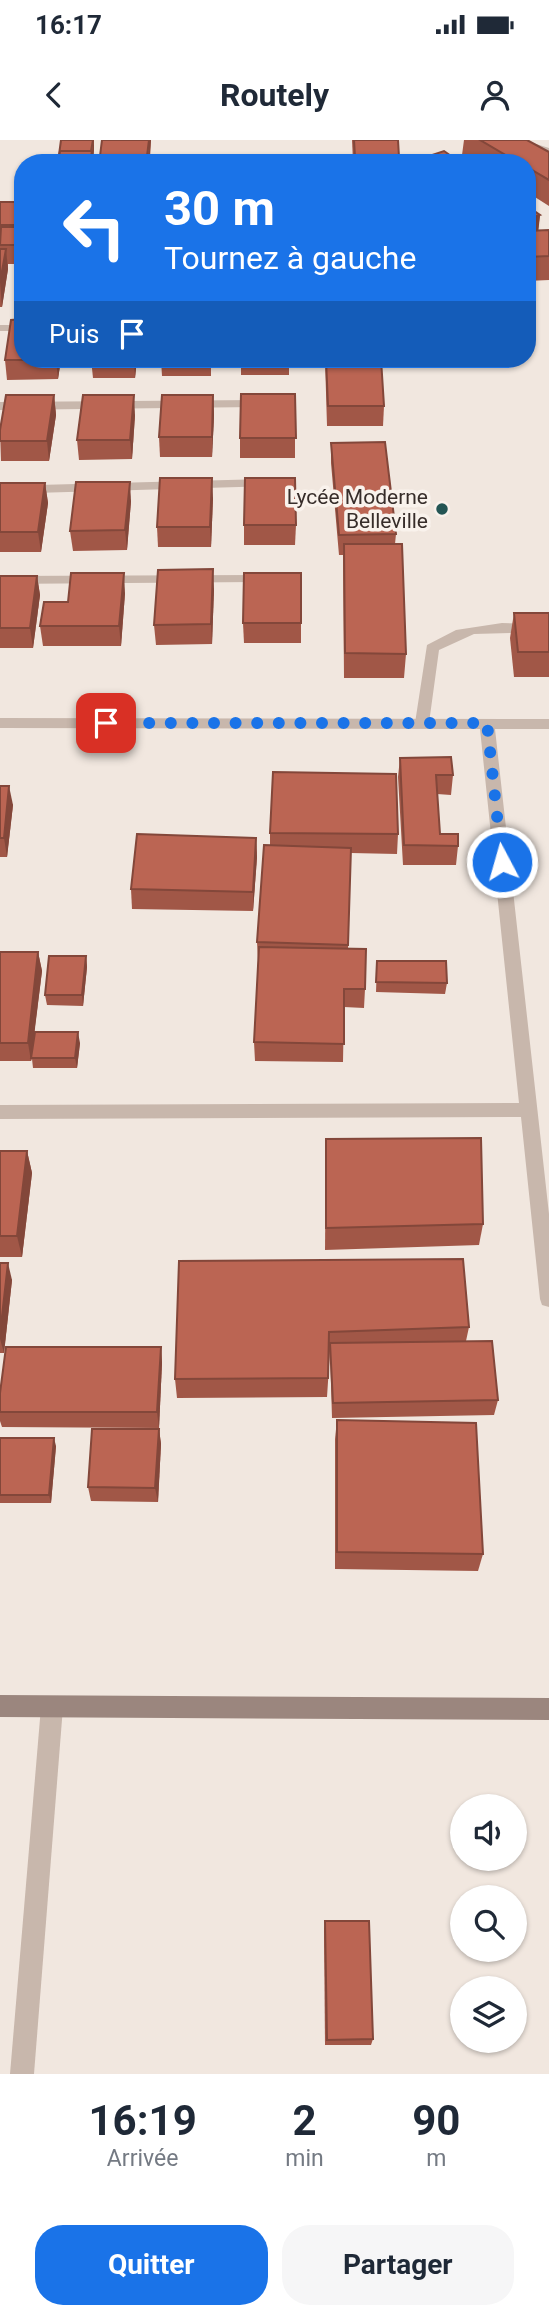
<!DOCTYPE html>
<html lang="fr">
<meta charset="utf-8">
<style>
body{margin:0;font-family:Roboto,sans-serif;background:#f6f6f7;color:#1f2937;height:100vh;display:flex;flex-direction:column;font-size:26px;white-space:nowrap}
*{box-sizing:border-box;margin:0}
p{font-size:23px;color:#747a83}
.icon{flex:none;width:38px;height:38px;fill:none;stroke:currentColor;stroke-width:2;stroke-linecap:round;stroke-linejoin:round}
.map{position:relative;height:1934px;overflow:hidden}
.drawer{display:flex;flex-direction:column;background:#fff;flex:1}
.drawer>*{flex:none}
.top-card{position:absolute;left:14px;top:14px;width:522px;height:214px;border-radius:28px;box-shadow:0 2px 5px #0004;background:#1a73e8;color:#fff;overflow:hidden}
.controls{position:absolute;left:450px;top:1654px;display:grid;gap:14px}
.controls a{display:grid;place-items:center;width:77px;height:77px;border-radius:50%;background:#fff;box-shadow:0 2px 5px #0004;font-size:35px}
.pin{position:absolute;display:grid;place-items:center;width:60px;height:60px;color:#fff;margin:-30px;border-radius:14px;box-shadow:0 4px 10px #0006}
.me{position:absolute;width:77px;margin:-38px;rotate:354deg;stroke-linejoin:round;filter:drop-shadow(0 0 5px #0008)}
.turn{display:flex;align-items:center;gap:24px;height:147px;padding:0 35px;font-size:32px}
.turn .icon{width:91px;height:91px;stroke-width:2.5}
.turn b{display:block;font-size:49px;line-height:60px}
.then{display:flex;align-items:center;height:66px;padding:0 35px;background:#0003;gap:14px;font-size:26px}
.eta{display:flex;justify-content:space-evenly;align-items:center;height:119px;text-align:center}
.eta b{font-size:42px;font-weight:700;line-height:49px}
.button{display:flex;gap:14px;margin-top:auto;padding:14px 35px}
.button a{flex:1;height:80px;border-radius:28px;background:#1a73e8;color:#fff;font-size:28px;font-weight:700;line-height:80px;text-align:center}
.button a+a{background:#f6f6f7;color:#1f2937}
.status{display:flex;justify-content:space-between;align-items:center;height:49px;padding:0 35px;background:#fff;direction:ltr}
.status svg{height:19px;fill:currentColor}
header{display:flex;justify-content:space-between;align-items:center;height:91px;padding:0 35px;background:#fff;font-size:32px;font-weight:700}
.map>svg:first-child{display:block}
.lines{fill:none;stroke-linecap:round;stroke-linejoin:round}
.lane{fill:#c8b7ac;fill-rule:evenodd}
.street{fill:#c8b7ac;fill-rule:evenodd}
.secondary{fill:#9b867e;fill-rule:evenodd}
.wall{fill:#a15747}
.shaded-wall{fill:#83473a}
.building{fill:#bb6553;stroke:#83473a;stroke-width:2}
.route{stroke:#1a73e8;stroke-width:12;stroke-dasharray:0 21.6}
.poi-dot{fill:#245554;stroke:#f9f2ec;stroke-width:2.5}
.labels{text-anchor:middle;dominant-baseline:central;stroke-width:7;stroke-linejoin:round;paint-order:stroke}
.far-poi-label{font-size:21px;fill:#372d2a;stroke:#f9f2ec;text-anchor:end}
</style>
<div class="status"><b>16:17</b><svg viewBox="0 0 49 12"><path d="M0 12V9h3v3zM5 12V6h3v6zM10 12V3h3v9zM15 12V0h3v12zM26 1h20v11H26zM47 4h2v5h-2z"/></svg></div>
<header><svg class="icon" aria-label="back" viewBox="0 0 24 24"><path d="M15 5l-7 7 7 7"/></svg>Routely<svg class="icon" aria-label="person" viewBox="0 0 24 24"><circle cx="12" cy="8" r="4"/><path d="M4 21q1-7 8-7t8 7"/></svg></header>
<div class="map">
<svg width="549" height="1934" viewBox="0 0 549 1934">
<rect width="100%" height="100%" fill="#f1e7df"/>
<g class="lines">
<g class="lane">
<rect x="0" y="185" width="23" height="6"/>
<polygon points="262,260 266,261 266,267 0,270 0,262"/>
<polygon points="268,339 274,343 272,346 0,354 0,346"/>
<polygon points="266,435 271,436 271,442 0,444 0,436"/>
<polygon points="502,483 549,484 549,492 474,494 439,510 429,583 427,586 417,586 415,583 427,505 456,490"/>
</g>
<g class="street">
<polygon points="507,0 523,0 549,8 549,14"/>
<polygon points="0,578 549,579 549,589 495,589 549,1074 549,1167 542,1165 540,1159 521,977 0,979 0,965 519,963 480,589 0,588"/>
<polygon points="52,1556 60,1559 63,1567 34,1934 10,1934 41,1567 44,1559"/>
</g>
<polygon class="secondary" points="0,1555 549,1558 549,1580 0,1577"/>
</g>
<g class="wall">
<polygon points="0,0 101,0 94,0 94,9 93,23 58,23 61,0"/>
<polygon points="151,0 150,19 150,23 99,23 100,19 100,16"/>
<polygon points="352,0 398,0 399,22 353,22"/>
<polygon points="464,0 527,0 549,12 549,66 527,52 527,23 476,23 462,15"/>
<polygon points="0,62 23,62 23,164 18,164 16,145 20,124 8,124 8,129 2,167 0,167"/>
<polygon points="527,66 540,75 538,90 549,90 549,140 527,141"/>
<polygon points="61,219 58,239 7,240 5,220"/>
<polygon points="91,219 137,219 135,238 93,238"/>
<polygon points="161,219 211,219 211,236 162,236"/>
<rect x="241" y="219" width="48" height="16"/>
<polygon points="325,219 381,219 384,266 383,286 327,286"/>
<polygon points="295,254 295,318 240,318 240,298"/>
<polygon points="54,255 56,275 49,321 1,321 0,290"/>
<polygon points="213,255 214,275 212,317 160,317 159,297"/>
<polygon points="135,275 132,319 79,320 77,300"/>
<polygon points="331,303 396,394 395,404 406,514 404,538 344,538 343,415 339,415 331,323"/>
<polygon points="0,343 45,343 48,363 41,412 0,412"/>
<polygon points="213,358 211,407 158,407 157,387"/>
<polygon points="131,361 127,410 73,411 70,391"/>
<polygon points="244,385 296,385 295,405 244,405"/>
<polygon points="0,436 37,436 40,455 33,508 0,508"/>
<polygon points="214,449 212,504 156,505 154,485"/>
<polygon points="125,453 121,506 43,506 40,486 68,462"/>
<polygon points="514,473 549,473 549,537 514,537 510,498"/>
<polygon points="243,483 301,483 301,503 244,503"/>
<polygon points="400,618 453,635 451,655 437,654 440,694 458,706 456,725 403,725 398,637"/>
<polygon points="0,646 13,665 7,717 0,717"/>
<polygon points="270,693 398,694 397,714 351,713 348,809 365,849 364,868 344,867 343,922 255,921 254,902 258,821 257,802 270,706"/>
<polygon points="256,698 257,717 253,771 132,769 131,749"/>
<polygon points="0,812 38,812 42,831 34,894 80,903 77,928 33,928 32,919 31,921 0,921"/>
<polygon points="86,816 87,827 83,866 47,865 45,855"/>
<polygon points="377,821 447,843 445,854 376,852"/>
<polygon points="326,999 483,1084 479,1105 325,1110"/>
<polygon points="0,1011 27,1011 32,1033 22,1117 0,1117"/>
<polygon points="179,1121 469,1187 466,1201 498,1260 494,1275 332,1278 330,1211 327,1257 177,1258 175,1239"/>
<polygon points="0,1123 12,1140 4,1213 0,1213"/>
<polygon points="161,1207 162,1223 159,1288 2,1287 0,1281 0,1253"/>
<polygon points="337,1280 483,1414 478,1431 335,1429 335,1299"/>
<polygon points="159,1289 161,1304 158,1362 91,1361 88,1347"/>
<polygon points="0,1298 56,1306 51,1363 0,1363"/>
<polygon points="325,1781 373,1899 371,1905 325,1905 324,1789"/>
</g>
<g class="shaded-wall">
<polygon points="94,0 94,9 93,23 90,23"/>
<polygon points="149,0 151,0 149,23 148,23"/>
<polygon points="540,75 538,94 527,98 527,79"/>
<polygon points="6,109 8,129 2,167 0,142"/>
<polygon points="56,219 61,219 58,239 56,220"/>
<polygon points="134,219 137,219 135,238"/>
<polygon points="54,255 56,275 49,321 47,301"/>
<polygon points="134,255 135,275 132,319 130,300"/>
<polygon points="213,255 214,275 212,317 212,297"/>
<polygon points="212,338 213,358 211,407 210,387"/>
<polygon points="130,342 131,361 127,410 125,390"/>
<polygon points="45,343 48,363 41,412 38,392"/>
<polygon points="213,429 214,449 212,504 211,484"/>
<polygon points="124,433 125,453 121,506 119,486"/>
<polygon points="37,436 40,455 33,508 30,488"/>
<polygon points="9,646 13,665 7,717 4,698"/>
<polygon points="256,698 257,717 253,771 253,752"/>
<polygon points="38,812 42,831 31,921 28,903"/>
<polygon points="86,816 87,827 83,866 82,855"/>
<polygon points="78,892 80,903 77,928 75,918"/>
<polygon points="27,1011 32,1033 22,1117 17,1096"/>
<polygon points="8,1123 12,1140 4,1213 0,1199 0,1194"/>
<polygon points="161,1207 162,1223 159,1288 157,1272"/>
<polygon points="159,1289 161,1304 158,1362 155,1348"/>
<polygon points="54,1298 56,1306 51,1363 49,1355"/>
</g>
<g class="building">
<polygon points="61,0 93,0 91,11 60,11 59,15"/>
<polygon points="102,0 149,0 147,16 100,16"/>
<polygon points="354,0 398,0 399,17 355,17"/>
<polygon points="480,0 527,0 549,12 549,40 527,27 527,23 519,23"/>
<polygon points="60,11 92,11 90,23 58,23"/>
<polygon points="444,11 461,23 411,22"/>
<rect x="99" y="19" width="51" height="4"/>
<polygon points="351,22 399,22 400,23 351,23"/>
<rect x="0" y="62" width="23" height="23"/>
<polygon points="527,66 540,75 527,79"/>
<polygon points="1,87 23,87 23,105 0,105"/>
<polygon points="549,90 549,116 527,117 527,91"/>
<polygon points="0,109 6,109 0,142"/>
<polygon points="22,109 23,145 16,145"/>
<polygon points="23,179 23,219 56,219 56,220 5,220 11,180"/>
<polygon points="326,219 381,219 384,266 328,266"/>
<polygon points="241,254 295,254 296,298 240,298"/>
<polygon points="6,255 54,255 47,301 0,301 0,290"/>
<polygon points="83,255 134,255 130,300 77,300"/>
<polygon points="162,255 213,255 212,297 159,297"/>
<polygon points="385,302 396,394 339,395 331,303"/>
<polygon points="160,338 212,338 210,387 157,387"/>
<polygon points="245,338 295,338 296,385 244,385"/>
<polygon points="76,342 130,342 125,390 70,391"/>
<polygon points="0,343 45,343 38,392 0,392"/>
<polygon points="344,404 402,404 406,514 345,513"/>
<polygon points="213,429 211,484 154,485 158,430"/>
<polygon points="71,433 124,433 119,486 40,486 44,462 68,462"/>
<polygon points="244,433 301,433 301,483 243,483"/>
<polygon points="0,436 37,436 30,488 0,488"/>
<polygon points="514,473 549,473 549,512 518,512"/>
<polygon points="451,617 453,635 436,635 440,694 458,694 458,706 404,705 400,618"/>
<polygon points="273,632 396,634 398,694 270,693"/>
<polygon points="0,646 9,646 4,698 0,698"/>
<polygon points="137,694 256,698 253,752 131,749"/>
<polygon points="264,705 351,708 348,805 257,802"/>
<polygon points="259,807 366,809 365,849 344,849 344,904 254,902"/>
<polygon points="0,812 38,812 28,903 0,903"/>
<polygon points="49,816 86,816 82,855 45,855"/>
<polygon points="377,821 446,821 447,843 376,842"/>
<polygon points="35,892 78,892 75,918 31,918"/>
<polygon points="481,998 483,1084 326,1088 326,999"/>
<polygon points="0,1011 27,1011 17,1096 0,1096"/>
<polygon points="463,1119 469,1187 329,1192 328,1238 175,1239 179,1121"/>
<polygon points="0,1123 8,1123 0,1194"/>
<polygon points="492,1201 498,1260 333,1263 330,1203"/>
<polygon points="6,1207 161,1207 157,1272 0,1272 0,1253"/>
<polygon points="337,1280 476,1283 483,1414 337,1412"/>
<polygon points="92,1289 159,1289 155,1348 88,1347"/>
<polygon points="0,1298 54,1298 49,1355 0,1355"/>
<polygon points="325,1781 369,1781 373,1899 327,1900"/>
</g>
<g class="lines">
<polyline class="route" points="106,583 487,583 502,722"/>
</g>
<circle class="poi-dot" cx="442" cy="369" r="7"/>
<g class="labels">
<g class="far-poi-label">
<text x="428" y="357">Lycée Moderne<tspan x="428" dy="24">Belleville</tspan></text>
</g>
</g>
</svg>
<div class="controls">
<a><svg class="icon" aria-label="sound" viewBox="0 0 24 24"><path d="M4 9h4l5-4v14l-5-4H4zM17 9q2 3 0 6"/></svg></a>
<a><svg class="icon" aria-label="search" viewBox="0 0 24 24"><circle cx="10" cy="10" r="6"/><path d="M15 15l6 6"/></svg></a>
<a><svg class="icon" aria-label="layers" viewBox="0 0 24 24"><path d="M12 4l9 5-9 5-9-5zM3 14l9 5 9-5"/></svg></a>
</div>
<div class="pin" style="left:106px;top:583px;background:#d93025"><svg class="icon" aria-label="arrive" viewBox="0 0 24 24"><path d="M6 21V4h12l-3 4 3 4H6"/></svg></div>
<svg class="me" style="left:502px;top:722px" viewBox="-20 -20 40 40"><circle r="17" fill="#1a73e8" stroke="#fff" stroke-width="3"/><path d="M0-11L8 9 0 5-8 9z" fill="#fff"/></svg>
<div class="top-card">
<div class="turn"><svg class="icon" aria-label="left" viewBox="0 0 24 24"><path d="M17 20v-9H6M10 6l-5 5 5 5"/></svg><div><b>30 m</b>Tournez à gauche</div></div>
<div class="then">Puis<svg class="icon" aria-label="arrive" viewBox="0 0 24 24"><path d="M6 21V4h12l-3 4 3 4H6"/></svg></div>
</div>
</div>
<section class="drawer">
<div class="eta">
<div><b>16:19</b><p>Arrivée</p></div>
<div><b>2</b><p>min</p></div>
<div><b>90</b><p>m</p></div>
</div>
<div class="button"><a>Quitter</a><a>Partager</a></div>
</section>
